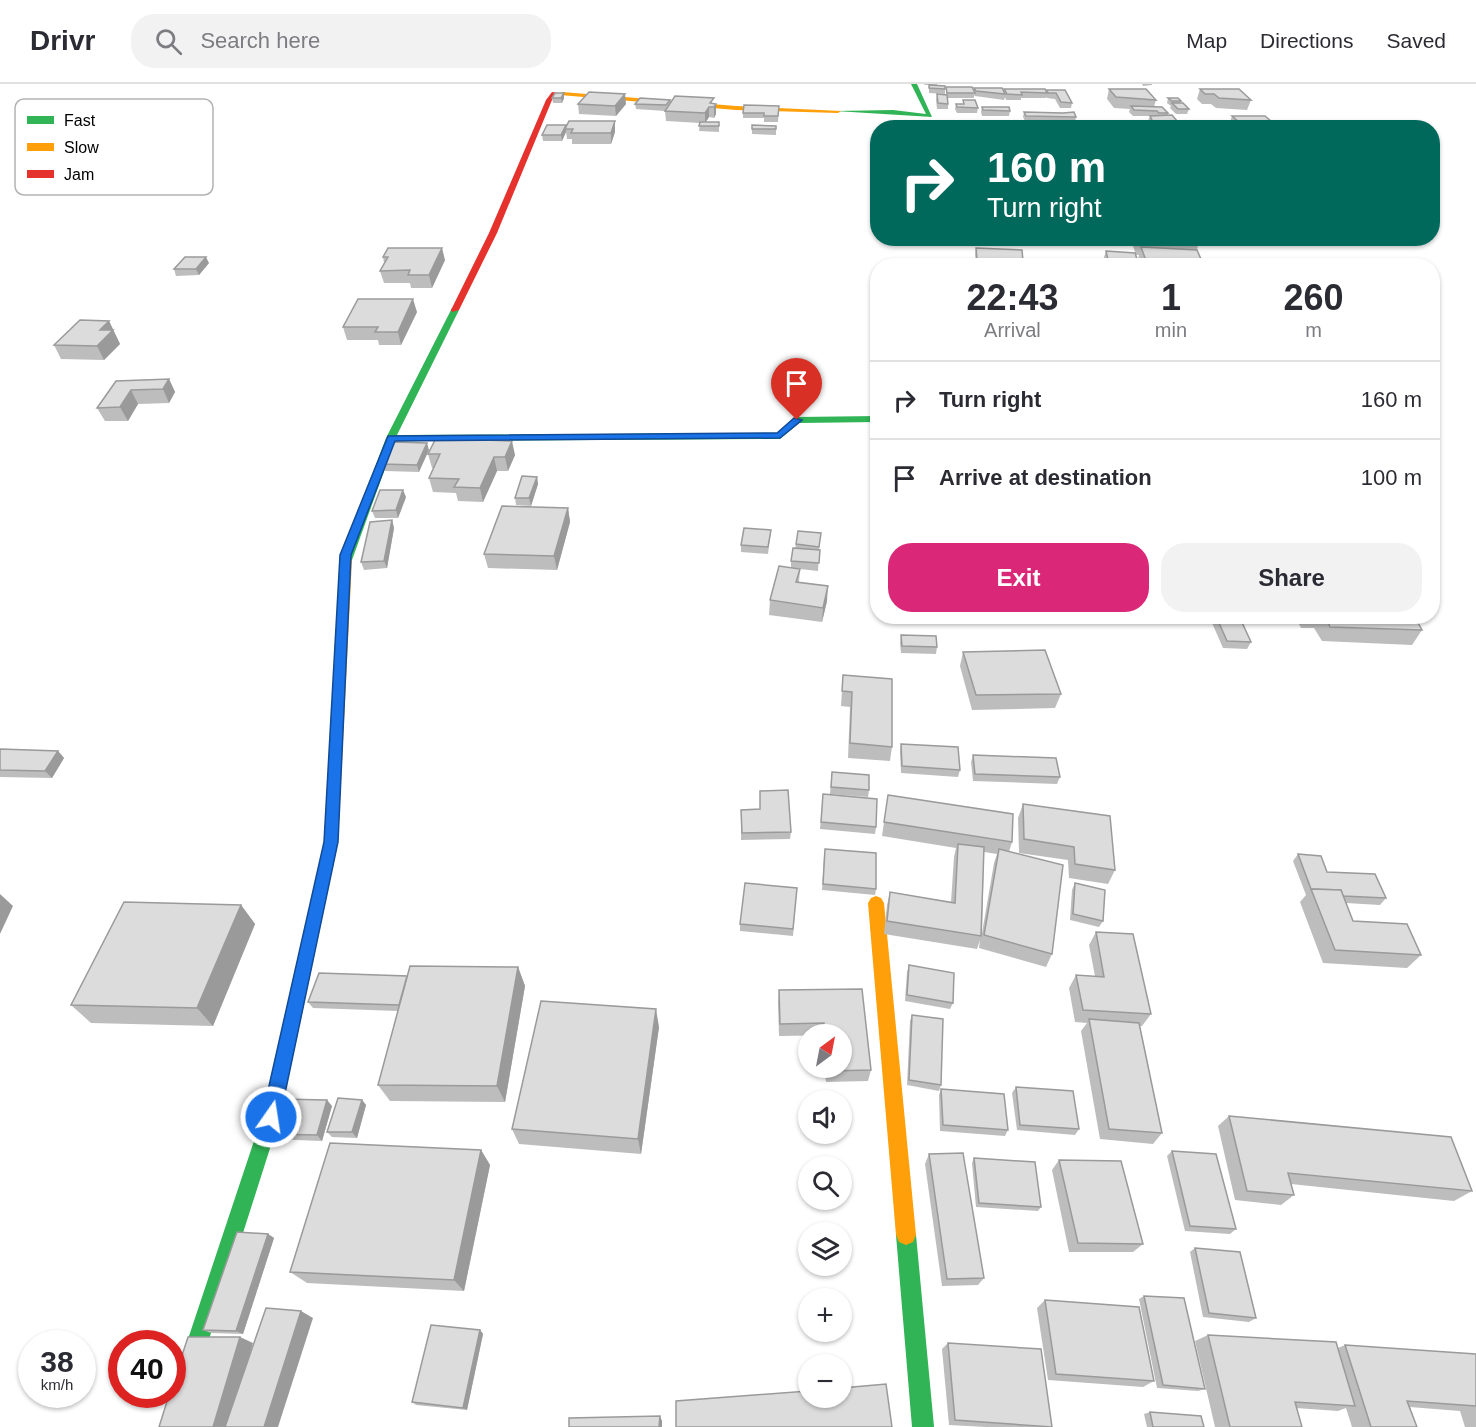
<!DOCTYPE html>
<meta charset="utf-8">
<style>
body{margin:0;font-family:Helvetica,sans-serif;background:#f2f2f3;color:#2b2b33;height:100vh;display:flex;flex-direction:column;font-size:22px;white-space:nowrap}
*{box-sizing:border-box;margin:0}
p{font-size:20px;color:#7c7c81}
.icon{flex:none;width:33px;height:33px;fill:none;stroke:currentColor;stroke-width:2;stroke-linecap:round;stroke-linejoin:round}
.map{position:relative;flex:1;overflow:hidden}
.panel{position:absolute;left:870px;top:174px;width:570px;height:366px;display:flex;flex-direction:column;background:#fff;border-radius:24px;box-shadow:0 2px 4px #0004}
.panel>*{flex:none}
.banner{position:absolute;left:870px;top:36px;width:570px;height:126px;border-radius:24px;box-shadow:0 2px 4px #0004;background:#00695c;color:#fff;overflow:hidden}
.needle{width:39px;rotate:32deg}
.tools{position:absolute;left:798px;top:940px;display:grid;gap:12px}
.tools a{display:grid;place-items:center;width:54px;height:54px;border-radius:50%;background:#fff;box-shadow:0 2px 4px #0004;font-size:30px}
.speed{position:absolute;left:18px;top:1246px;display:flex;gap:12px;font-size:30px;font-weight:700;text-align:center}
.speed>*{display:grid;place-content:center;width:78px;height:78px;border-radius:50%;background:#fff;box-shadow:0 2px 4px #0004;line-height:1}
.speed small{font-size:15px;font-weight:400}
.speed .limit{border:9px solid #d22;background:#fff;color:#111}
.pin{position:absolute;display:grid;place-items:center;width:51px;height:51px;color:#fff;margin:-62px -26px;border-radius:50% 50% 50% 0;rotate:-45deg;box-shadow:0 0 6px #0007}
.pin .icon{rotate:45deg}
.me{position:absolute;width:66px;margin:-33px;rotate:13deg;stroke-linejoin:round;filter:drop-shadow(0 0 4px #0008)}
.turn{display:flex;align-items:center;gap:21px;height:126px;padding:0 18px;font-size:27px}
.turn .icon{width:78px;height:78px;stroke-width:2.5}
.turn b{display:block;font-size:42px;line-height:51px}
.eta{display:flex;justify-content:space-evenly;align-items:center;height:102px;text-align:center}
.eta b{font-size:36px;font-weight:700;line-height:42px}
.primary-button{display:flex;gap:12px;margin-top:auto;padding:12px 18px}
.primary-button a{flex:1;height:69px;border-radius:24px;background:#db2777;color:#fff;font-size:24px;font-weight:700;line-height:69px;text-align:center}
.primary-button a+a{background:#f2f2f3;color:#2b2b33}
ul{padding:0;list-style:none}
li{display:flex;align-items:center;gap:18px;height:78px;padding:0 18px;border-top:2px solid #e1e1e2}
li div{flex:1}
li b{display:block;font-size:22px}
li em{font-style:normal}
header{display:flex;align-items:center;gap:36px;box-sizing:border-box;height:84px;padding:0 30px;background:#fff;border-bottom:2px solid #e1e1e2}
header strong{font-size:28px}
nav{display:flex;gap:33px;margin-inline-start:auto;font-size:21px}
.search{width:420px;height:54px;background:#f2f2f3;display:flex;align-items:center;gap:15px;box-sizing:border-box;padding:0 21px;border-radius:24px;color:#7c7c81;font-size:22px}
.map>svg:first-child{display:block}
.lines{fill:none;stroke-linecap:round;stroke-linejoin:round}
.fast{fill:#30b455;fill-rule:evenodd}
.slow{fill:#ff9f0a;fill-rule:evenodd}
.jam{fill:#e5322d;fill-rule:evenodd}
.wall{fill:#bdbdbd;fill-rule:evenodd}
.shaded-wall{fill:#9a9a9a}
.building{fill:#dcdcdc;stroke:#9a9a9a;stroke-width:1.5}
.route{fill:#1a73e8;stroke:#114b97;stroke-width:1.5}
.key{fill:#fff;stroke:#b2b2b2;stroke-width:1.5}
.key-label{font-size:16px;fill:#000}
</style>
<header>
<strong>Drivr</strong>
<div class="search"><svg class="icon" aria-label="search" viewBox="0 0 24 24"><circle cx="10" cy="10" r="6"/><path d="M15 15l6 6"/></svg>Search here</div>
<nav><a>Map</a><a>Directions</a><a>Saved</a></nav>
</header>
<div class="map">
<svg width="1476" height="1343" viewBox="0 0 1476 1343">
<rect width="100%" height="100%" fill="#fff"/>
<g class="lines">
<g class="fast">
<polygon points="911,0 917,0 932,33 835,27 893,26 926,30"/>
<polygon points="452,224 459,226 397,351 778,349 797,333 878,332 878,338 799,339 780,355 395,357 352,476 350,478 342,478 340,476 386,354"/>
<polygon points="296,912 302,915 304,920 280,1033 181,1343 159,1343 170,1311 172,1311 172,1303 262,1033 288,920 290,915"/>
<polygon points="906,1141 913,1144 916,1151 934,1343 912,1343 896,1151 899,1144"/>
</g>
<g class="slow">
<polygon points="562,8 736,22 841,27 838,29 736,26 560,11"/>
<polygon points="346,473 352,476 338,758 304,920 302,925 296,928 290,925 288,920 324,758 340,476"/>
<polygon points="876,812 881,814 884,819 916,1151 913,1158 906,1161 899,1158 896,1151 868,819 871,814"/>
</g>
<polygon class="jam" points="552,8 565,10 555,11 552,16 497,149 459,226 452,228 451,226 489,149 546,16"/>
</g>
<g class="wall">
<polygon points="924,0 937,0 937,1 945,5 945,10 929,9 929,1 925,1"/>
<polygon points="1142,0 1152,0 1152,1 1143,2"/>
<polygon points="946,3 974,7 974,4 1004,7 1004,5 1047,7 1065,6 1072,19 1071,24 1060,24 1055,15 1047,14 1046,13 1046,14 1021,14 1021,16 1006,16 1005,13 1004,16 975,12 974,11 974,14 947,14 948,20 948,25 937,25 936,16 937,10 946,11"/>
<polygon points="1109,5 1156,16 1154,23 1168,29 1168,31 1182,44 1152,43 1148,37 1150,32 1155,32 1133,32 1129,28 1130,25 1114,24 1107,15"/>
<polygon points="1200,5 1251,16 1247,26 1216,24 1211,20 1202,20 1197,15"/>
<polygon points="552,14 564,14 562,19 553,19"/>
<polygon points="1168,14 1181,17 1181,19 1189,25 1187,30 1176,30 1170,24 1171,22 1167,19"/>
<polygon points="670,16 671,18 714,20 716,30 714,34 709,33 706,38 719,38 719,48 699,47 700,39 666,37 665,27 636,25 635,20"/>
<polygon points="963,16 978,24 977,29 957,29 955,25 956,20 963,20"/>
<polygon points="578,20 626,20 616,32 579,30"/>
<polygon points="779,22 778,38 764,38 764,34 743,34 743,29"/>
<polygon points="982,23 1010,27 1009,32 982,32 981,28"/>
<polygon points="1024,28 1076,33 1075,38 1025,37 1023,33"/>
<polygon points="1232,32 1265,32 1278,43 1236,44 1230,38"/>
<polygon points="615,37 615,48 611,60 572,60 572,55 567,55 566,48 562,57 543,57 542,51 566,41"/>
<polygon points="752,41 776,42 776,51 752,50"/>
<polygon points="1195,154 1198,161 1197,166 1204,182 1140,182 1138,175 1139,171 1136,171 1133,162 1126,161 1124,155"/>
<polygon points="976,164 1023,177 1022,182 976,181 975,170"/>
<polygon points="1106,167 1138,178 1136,182 1106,182 1104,173"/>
<polygon points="383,173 445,176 432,204 411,204 410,199 384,199 380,187 384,179"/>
<polygon points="209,179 199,191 176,192 174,185"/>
<polygon points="417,228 401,261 379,261 378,256 347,256 343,243"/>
<polygon points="109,237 120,260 104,276 61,275 54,261"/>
<polygon points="169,295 175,308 169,319 138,320 128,337 105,337 97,324 116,297"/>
<polygon points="427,359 419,388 385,387 383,380"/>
<polygon points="428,370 515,371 508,387 497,387 483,418 458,417 456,409 433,408 429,394 434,384 432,384"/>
<polygon points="537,393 538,400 531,422 516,421 515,414"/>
<polygon points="406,413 398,434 375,434 372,427"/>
<polygon points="568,424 570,438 557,486 488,484 484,470"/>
<polygon points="392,436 394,444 387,484 364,486 361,478"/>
<polygon points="771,446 768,470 741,468 741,461"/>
<polygon points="821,449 819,466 818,487 800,485 799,498 827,517 822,538 769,531 770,516 791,484 791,477 795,465 796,460"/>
<polygon points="1209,532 1239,532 1251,558 1247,565 1223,564"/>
<polygon points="1295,532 1414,532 1422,546 1412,561 1322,557 1314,544 1301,544"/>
<polygon points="901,551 937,563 936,570 901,569 900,559"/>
<polygon points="963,568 1061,610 1055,624 972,626 960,582"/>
<polygon points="843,591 892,663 890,677 848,674 850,623 841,622"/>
<polygon points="901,660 960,686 958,693 901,689 900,667"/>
<polygon points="0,665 58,667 64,674 52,694 0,693"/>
<polygon points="973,671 1060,693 1057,700 973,697 971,678"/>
<polygon points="832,688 869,706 868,713 830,710"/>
<polygon points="760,707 791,748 790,755 741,756 741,726 760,725"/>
<polygon points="823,710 876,743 875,750 820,745"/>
<path d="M888 711 1012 758 1009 768 1052 870 1046 883 979 864 980 856 977 865 884 850 887 821 890 808 951 818 954 773 956 764 882 752ZM984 768 997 770 994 779 982 849Z"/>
<polygon points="1023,720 1115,786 1108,800 1069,794 1068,776 1019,769 1018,734"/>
<polygon points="1298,770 1327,788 1386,814 1380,821 1346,819 1353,837 1421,871 1407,884 1323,879 1300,818 1306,811 1293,777"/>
<polygon points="824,771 876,805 875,811 822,806"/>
<polygon points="1075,799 1103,837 1099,843 1070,836 1072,806"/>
<polygon points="797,804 793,852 740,847 740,840"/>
<polygon points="241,821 255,840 213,942 91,939 71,921"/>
<polygon points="1096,848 1151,930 1142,942 1140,942 1162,1049 1153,1060 1100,1055 1081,947 1087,939 1075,938 1069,904 1076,891 1095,892 1089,861"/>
<polygon points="909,881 953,919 950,925 905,917 907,888"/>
<polygon points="518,883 525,902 505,1018 390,1017 378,1001 398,927 313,924 308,918 407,892"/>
<polygon points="862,905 871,986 868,997 826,998 824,984 842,984 842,951 779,952 778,919 779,906"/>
<polygon points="912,931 941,1001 939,1007 907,1001 910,937"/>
<polygon points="659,943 641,1070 519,1060 512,1045"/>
<polygon points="1016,1003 1079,1045 1075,1051 1017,1046 1012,1009"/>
<polygon points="941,1005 1008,1046 1005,1052 940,1047 939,1011"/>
<polygon points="362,1016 366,1021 357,1054 332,1053 327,1048"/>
<polygon points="332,1022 322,1057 272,1055 267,1050"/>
<polygon points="1229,1032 1472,1107 1454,1117 1291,1100 1294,1111 1281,1121 1235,1116 1218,1042"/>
<polygon points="481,1066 490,1081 464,1207 307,1199 290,1188"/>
<polygon points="1172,1067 1236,1145 1230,1150 1185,1147 1167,1072"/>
<polygon points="929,1070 984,1194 978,1201 942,1202 925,1080"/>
<polygon points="974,1074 1041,1123 1038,1127 976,1123 972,1079"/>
<polygon points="1059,1076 1143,1160 1133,1168 1069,1168 1052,1086"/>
<polygon points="268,1150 274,1154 243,1250 211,1249 203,1246"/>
<polygon points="1195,1164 1256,1234 1249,1238 1203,1233 1190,1168"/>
<polygon points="1144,1212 1205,1305 1198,1307 1157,1304 1139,1215"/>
<polygon points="1045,1216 1154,1297 1143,1303 1048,1296 1037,1224"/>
<polygon points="480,1246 483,1250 467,1326 416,1321 412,1318"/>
<polygon points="1208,1251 1338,1264 1345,1261 1476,1270 1476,1343 1465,1343 1460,1327 1410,1323 1417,1343 1352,1343 1346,1324 1338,1327 1296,1324 1302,1343 1215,1343 1195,1257"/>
<polygon points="948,1259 1052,1343 986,1343 949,1341 942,1265"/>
<polygon points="1150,1328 1204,1343 1147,1343 1144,1330"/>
</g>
<g class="shaded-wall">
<polygon points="564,9 564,14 562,19 561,14"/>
<polygon points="625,10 626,20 616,32 615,22"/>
<polygon points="716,20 716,30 714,34 714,23"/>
<polygon points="709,23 709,33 705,39 705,29"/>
<polygon points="615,37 615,48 611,60 611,49"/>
<polygon points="566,41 566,48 562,57 561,51"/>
<polygon points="442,164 445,176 432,204 429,191"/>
<polygon points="206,173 209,179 199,191 196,185"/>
<polygon points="413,215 417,228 401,261 398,248"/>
<polygon points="109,237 120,260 104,276 97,262 100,246"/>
<polygon points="169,295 175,308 169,319 163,305"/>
<polygon points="131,306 138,320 128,337 120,323"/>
<polygon points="512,357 515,371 508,387 505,373"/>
<polygon points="427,359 429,366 419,388 417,381"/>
<polygon points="494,373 497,387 483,418 480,404"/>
<polygon points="537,393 538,400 531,422 529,414"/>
<polygon points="403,406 406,413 398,434 396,426"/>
<polygon points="568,424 570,438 557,486 554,472"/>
<polygon points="392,436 394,444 387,484 384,477"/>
<polygon points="828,502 827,517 822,538 823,524"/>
<polygon points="58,667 64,674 52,694 45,687"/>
<polygon points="0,810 13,822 0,850"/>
<polygon points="241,821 255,840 213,942 197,924"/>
<polygon points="518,883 525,902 505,1018 497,1002"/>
<polygon points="656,925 659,943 641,1070 638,1055"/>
<polygon points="327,1016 332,1022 322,1057 317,1051"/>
<polygon points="362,1016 366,1021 357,1054 352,1048"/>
<polygon points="481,1066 490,1081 464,1207 454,1196"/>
<polygon points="268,1150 274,1154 243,1250 236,1247"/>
<polygon points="301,1227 313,1234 278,1343 264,1343"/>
<polygon points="480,1246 483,1250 467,1326 463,1324"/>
<polygon points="240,1253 253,1259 229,1343 213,1343"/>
<polygon points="660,1332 662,1337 662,1343 659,1343"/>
</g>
<g class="building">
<polygon points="929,1 945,2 945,5 929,4"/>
<polygon points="946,3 972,3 975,9 947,9"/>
<polygon points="974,4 1002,4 1005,10 976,7"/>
<polygon points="1004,5 1045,5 1047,9 1021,8 1022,11 1007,10"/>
<polygon points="1109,5 1146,5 1156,16 1116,13"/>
<polygon points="1200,5 1239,5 1251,16 1219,14 1214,10 1205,10"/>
<polygon points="1047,6 1065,6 1072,19 1061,18 1056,9 1048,9"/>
<polygon points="589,8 625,10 615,22 578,20"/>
<polygon points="555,9 564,9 561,14 552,14"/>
<polygon points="937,10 947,11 948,20 938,19"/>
<polygon points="675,12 714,14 710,19 716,20 714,23 709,23 705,29 665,27"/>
<polygon points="640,14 670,16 666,21 635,20"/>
<polygon points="1168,14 1178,14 1181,17 1172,17"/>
<polygon points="963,16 975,16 978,24 957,23 956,20 964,20"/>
<polygon points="1172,19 1183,19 1189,25 1178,25"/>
<polygon points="744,21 779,22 778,32 764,32 764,29 743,29"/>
<polygon points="1131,22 1162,23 1168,29 1159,29 1157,27 1134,26"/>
<polygon points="982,23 1009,23 1010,27 983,26"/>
<polygon points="1024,28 1063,29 1074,28 1076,33 1026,32"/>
<polygon points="1172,31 1182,43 1166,43 1163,38 1153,38 1150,32"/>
<polygon points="1232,32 1265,32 1278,43 1268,43 1263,39 1239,38"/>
<polygon points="569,37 615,37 611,49 571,49 573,45 565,45"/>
<polygon points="700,38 719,38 719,42 699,42"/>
<polygon points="547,41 566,41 561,51 542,51"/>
<polygon points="752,41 776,42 776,45 752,45"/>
<polygon points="1139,154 1195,154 1198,161 1140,158"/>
<polygon points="1141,163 1197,166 1204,182 1148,182"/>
<polygon points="388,164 442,164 429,191 408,191 410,186 380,187 388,173 383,173"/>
<polygon points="976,164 1022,166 1023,177 977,175"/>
<polygon points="1106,167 1135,169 1138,178 1108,176"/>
<polygon points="185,173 206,173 196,185 174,185"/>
<polygon points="358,215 413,215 398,248 375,248 378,243 343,243"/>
<polygon points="80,236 109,237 100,246 113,246 97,262 54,261"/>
<polygon points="169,295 163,305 131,306 120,323 97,324 116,297"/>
<polygon points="436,354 512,357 505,373 494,373 480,404 454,403 459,395 429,394 440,370 428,370"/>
<polygon points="394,358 427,359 417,381 383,380"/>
<polygon points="522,392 537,393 529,414 515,414"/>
<polygon points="380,406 403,406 396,426 372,427"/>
<polygon points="502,422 568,424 554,472 484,470"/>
<polygon points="392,436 384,477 361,478 370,438"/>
<polygon points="744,444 771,446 768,463 741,461"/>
<polygon points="798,447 821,449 819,463 796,460"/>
<polygon points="793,464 820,466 819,479 791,477"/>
<polygon points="779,482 800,485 796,498 828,502 823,524 770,516"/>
<polygon points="1216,532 1239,532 1251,558 1227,557"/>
<polygon points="1325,532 1414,532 1422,546 1330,543"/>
<polygon points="901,551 936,552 937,563 902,562"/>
<polygon points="1045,566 1061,610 976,611 963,568"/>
<polygon points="843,591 892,595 892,663 850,659 852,608 842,607"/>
<polygon points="901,660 958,663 960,686 902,682"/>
<polygon points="0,665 58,667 45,687 0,686"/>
<polygon points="973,671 1056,674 1060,693 975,690"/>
<polygon points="832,688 869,691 869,706 831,703"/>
<polygon points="788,706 791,748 742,749 741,726 760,725 760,707"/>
<polygon points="823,710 877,715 876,743 821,738"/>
<polygon points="888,711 1013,730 1012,758 884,738"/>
<polygon points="1023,720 1110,732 1115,786 1075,780 1074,763 1024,755"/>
<polygon points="958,760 984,763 981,852 887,837 890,808 955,819"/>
<polygon points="825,765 876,769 876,805 823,800"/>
<polygon points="999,765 1063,781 1052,870 984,851"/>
<polygon points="1298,770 1321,772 1327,788 1375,790 1386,814 1343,812 1341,806 1311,805"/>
<polygon points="745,799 797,804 793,845 740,840"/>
<polygon points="1075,799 1105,806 1103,837 1073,830"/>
<polygon points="1311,805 1341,806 1353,837 1407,840 1421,871 1335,866"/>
<polygon points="124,818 241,821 197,924 71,921"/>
<polygon points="1096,848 1133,850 1151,930 1083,926 1076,891 1104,893"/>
<polygon points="909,881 954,889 953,919 907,911"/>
<polygon points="410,882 518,883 497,1002 378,1001"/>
<polygon points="319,889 407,892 399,921 308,918"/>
<polygon points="862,905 871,986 828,987 827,984 842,984 842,951 825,951 824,939 780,940 779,906"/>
<polygon points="541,917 656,925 638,1055 512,1045"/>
<polygon points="912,931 943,935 941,1001 909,996"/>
<polygon points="1089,935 1139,939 1162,1049 1109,1045"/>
<polygon points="1016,1003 1073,1007 1079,1045 1020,1041"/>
<polygon points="941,1005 1004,1010 1008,1046 943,1041"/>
<polygon points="338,1014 362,1016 352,1048 327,1048"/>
<polygon points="278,1015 327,1016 317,1051 267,1050"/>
<polygon points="1229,1032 1451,1053 1472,1107 1288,1089 1294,1111 1247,1107"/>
<polygon points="330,1059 481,1066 454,1196 290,1188"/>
<polygon points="1172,1067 1216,1070 1236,1145 1190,1142"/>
<polygon points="963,1069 984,1194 947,1195 929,1070"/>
<polygon points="974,1074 1035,1078 1041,1123 979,1119"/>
<polygon points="1059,1076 1121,1077 1143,1160 1078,1159"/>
<polygon points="237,1148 268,1150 236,1247 203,1246"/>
<polygon points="1195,1164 1240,1168 1256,1234 1209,1229"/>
<polygon points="1144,1212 1184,1214 1205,1305 1163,1301"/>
<polygon points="1045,1216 1139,1223 1154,1297 1056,1290"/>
<polygon points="266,1224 301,1227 264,1343 225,1343"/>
<polygon points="431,1241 480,1246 463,1324 412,1318"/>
<polygon points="1208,1251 1336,1258 1355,1322 1295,1318 1302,1343 1230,1343"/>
<polygon points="188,1253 240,1253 213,1343 159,1343 169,1311 172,1311 172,1302"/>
<polygon points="948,1259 1041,1265 1052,1343 955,1336"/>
<polygon points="1345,1261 1476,1270 1476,1322 1407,1317 1417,1343 1371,1343"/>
<polygon points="886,1300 892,1343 676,1343 676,1317 808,1307 808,1314 842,1314 842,1304"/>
<polygon points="1150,1328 1201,1332 1204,1343 1153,1343"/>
<polygon points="660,1332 659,1343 569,1343 569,1334"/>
</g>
<polygon class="route" points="794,334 802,336 780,354 395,357 351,471 338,758 280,1033 278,1040 271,1042 265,1040 262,1033 324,758 340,471 388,352 777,349"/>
<rect x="15" y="15" width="198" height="96" rx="9" class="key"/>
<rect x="27" y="32" width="27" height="8" fill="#30b455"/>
<rect x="27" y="59" width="27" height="8" fill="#ff9f0a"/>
<rect x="27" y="86" width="27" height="8" fill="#e5322d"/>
<g class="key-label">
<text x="64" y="42">Fast</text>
<text x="64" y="69">Slow</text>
<text x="64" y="96">Jam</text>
</g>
</svg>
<div class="tools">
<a><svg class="needle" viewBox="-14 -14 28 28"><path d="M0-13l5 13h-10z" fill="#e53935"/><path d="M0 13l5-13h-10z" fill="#7c7c81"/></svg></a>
<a><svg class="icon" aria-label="sound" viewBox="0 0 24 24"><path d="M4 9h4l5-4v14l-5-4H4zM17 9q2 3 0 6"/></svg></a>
<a><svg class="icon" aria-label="search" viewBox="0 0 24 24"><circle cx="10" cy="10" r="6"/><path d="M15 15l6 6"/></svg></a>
<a><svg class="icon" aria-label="layers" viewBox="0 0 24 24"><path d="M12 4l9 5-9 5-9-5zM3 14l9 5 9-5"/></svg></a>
<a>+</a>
<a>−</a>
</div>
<div class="speed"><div>38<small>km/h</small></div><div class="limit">40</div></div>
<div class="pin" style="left:797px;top:336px;background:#d93025"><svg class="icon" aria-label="arrive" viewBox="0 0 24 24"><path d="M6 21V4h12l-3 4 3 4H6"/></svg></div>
<svg class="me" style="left:271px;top:1033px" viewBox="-20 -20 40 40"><circle r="17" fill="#1a73e8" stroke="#fff" stroke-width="3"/><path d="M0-11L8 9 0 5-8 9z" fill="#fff"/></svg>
<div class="banner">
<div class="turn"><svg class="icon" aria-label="right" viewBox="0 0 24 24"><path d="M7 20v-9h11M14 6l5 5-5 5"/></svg><div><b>160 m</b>Turn right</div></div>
</div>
<section class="panel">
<div class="eta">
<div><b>22:43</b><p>Arrival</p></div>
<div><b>1</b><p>min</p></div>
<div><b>260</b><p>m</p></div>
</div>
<ul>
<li><svg class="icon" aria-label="right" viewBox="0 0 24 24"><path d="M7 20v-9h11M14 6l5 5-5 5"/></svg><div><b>Turn right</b></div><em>160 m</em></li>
<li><svg class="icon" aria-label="arrive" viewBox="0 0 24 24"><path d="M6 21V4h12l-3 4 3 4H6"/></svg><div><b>Arrive at destination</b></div><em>100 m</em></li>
</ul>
<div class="primary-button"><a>Exit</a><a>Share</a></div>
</section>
</div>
